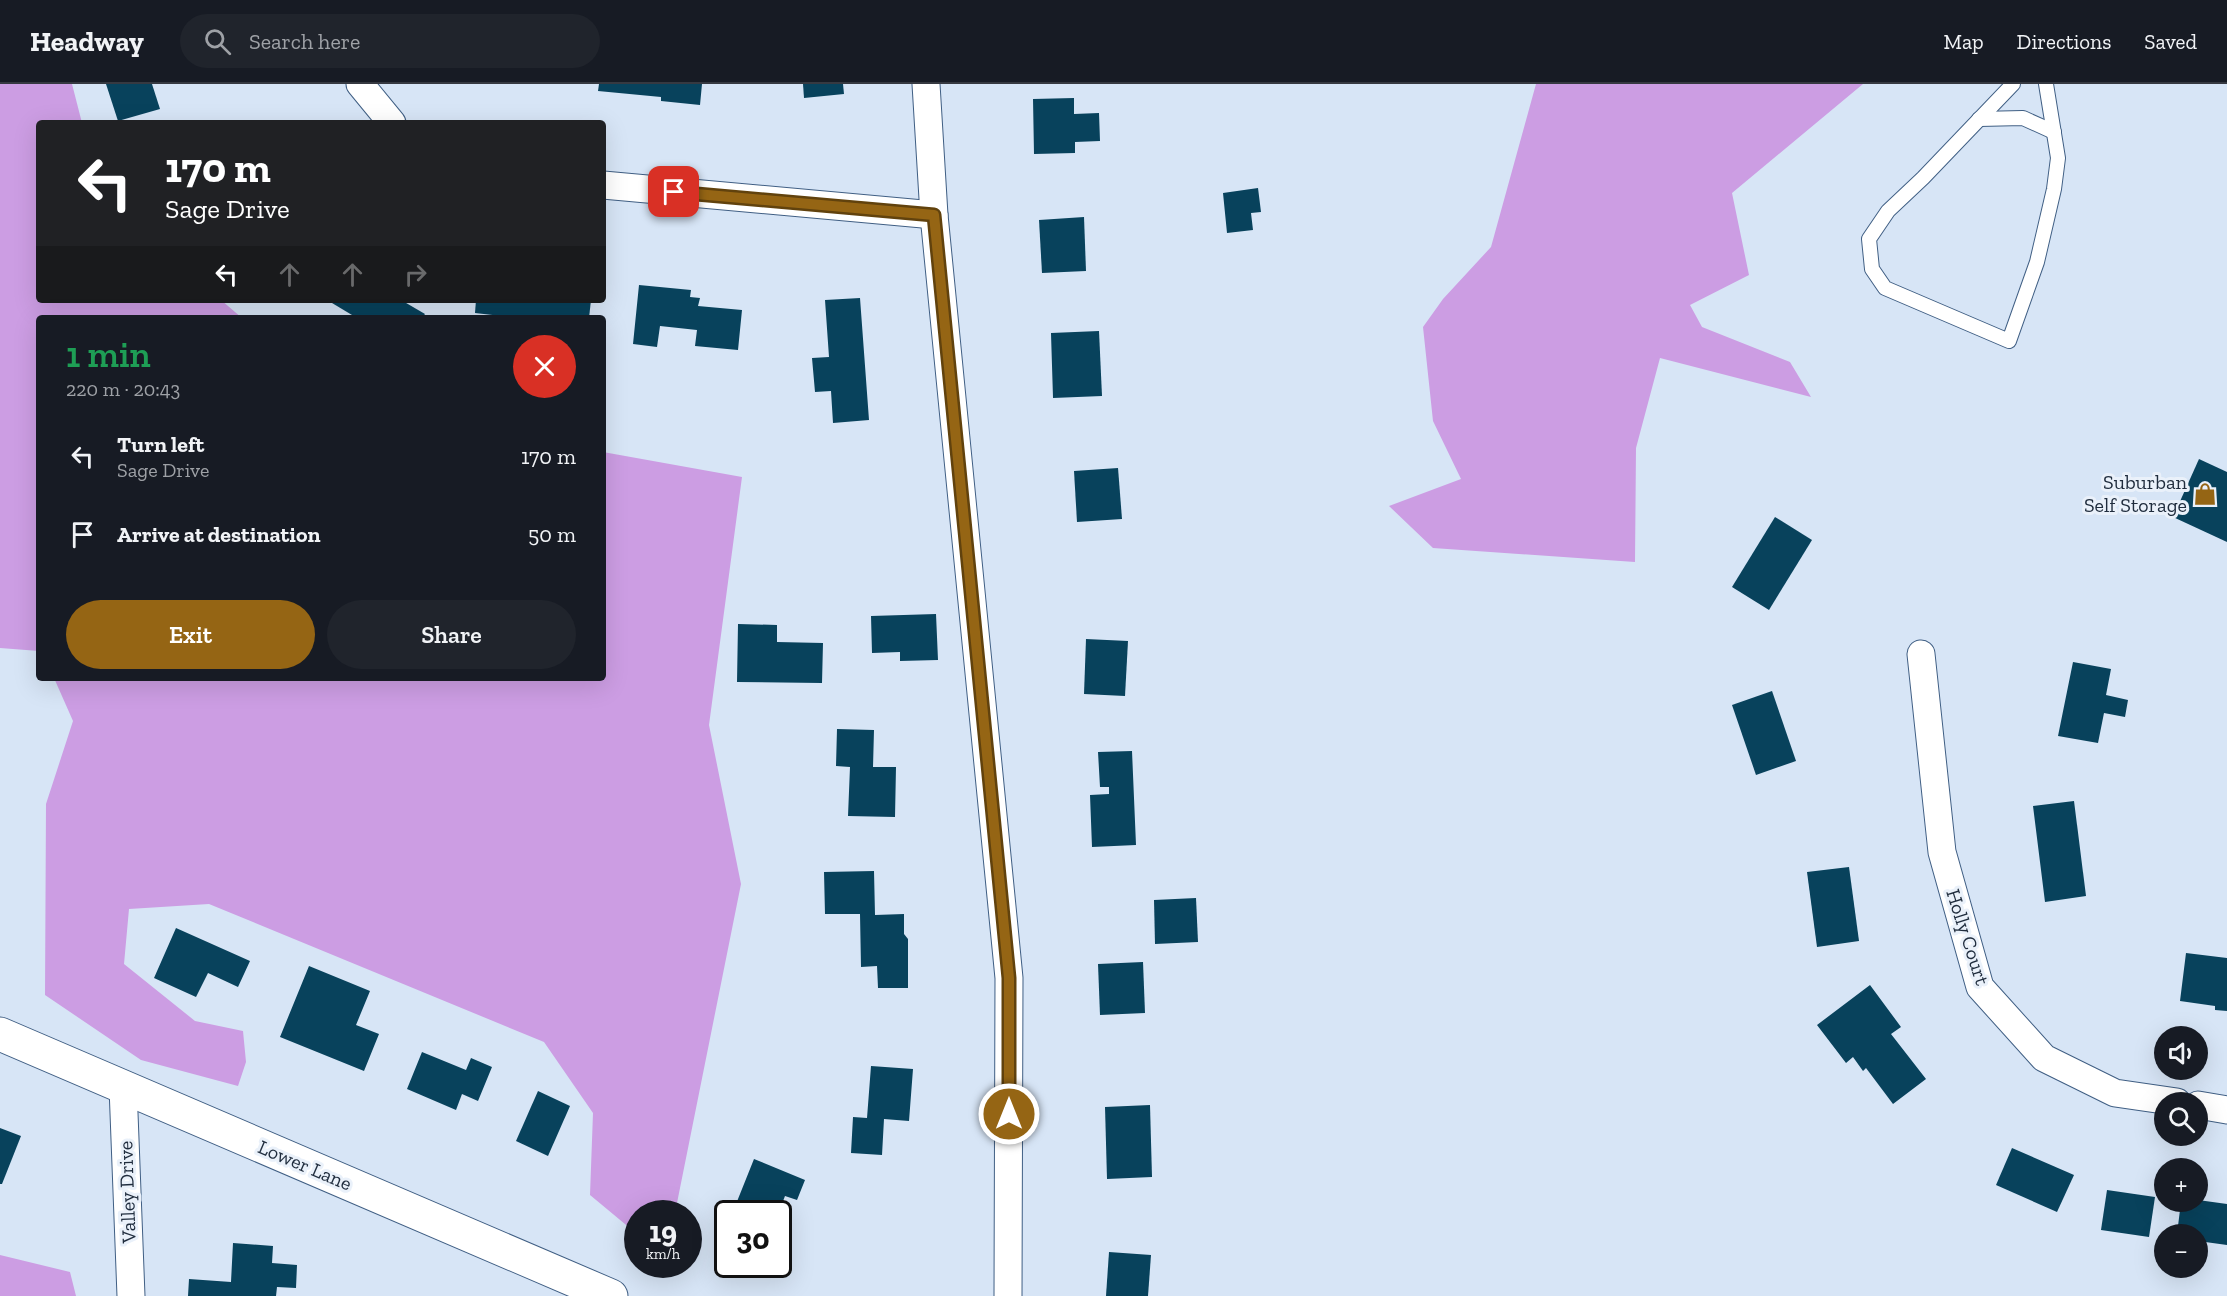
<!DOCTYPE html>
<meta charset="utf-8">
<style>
body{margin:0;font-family:"Zilla Slab",serif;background:#20242c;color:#f1f3f6;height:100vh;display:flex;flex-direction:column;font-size:22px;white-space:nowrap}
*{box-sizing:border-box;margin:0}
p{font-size:20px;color:#9ea1a6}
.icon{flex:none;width:33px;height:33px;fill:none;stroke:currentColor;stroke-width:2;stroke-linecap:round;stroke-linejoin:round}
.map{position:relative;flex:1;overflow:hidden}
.drawer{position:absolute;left:36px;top:231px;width:570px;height:366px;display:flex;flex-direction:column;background:#171b24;border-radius:6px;box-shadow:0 6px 24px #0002}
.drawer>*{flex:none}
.hud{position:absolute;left:36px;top:36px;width:570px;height:183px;border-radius:6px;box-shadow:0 6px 24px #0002;background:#202124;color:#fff;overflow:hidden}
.controls{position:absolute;left:2154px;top:942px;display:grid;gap:12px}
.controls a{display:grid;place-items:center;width:54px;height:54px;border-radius:50%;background:#171b24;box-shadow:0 6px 24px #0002;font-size:30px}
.speed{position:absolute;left:624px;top:1116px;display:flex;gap:12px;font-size:30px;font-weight:700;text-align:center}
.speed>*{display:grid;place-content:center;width:78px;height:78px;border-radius:50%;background:#171b24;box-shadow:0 6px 24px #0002;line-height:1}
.speed small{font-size:15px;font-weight:400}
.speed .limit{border:3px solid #111;border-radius:9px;background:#fff;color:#111}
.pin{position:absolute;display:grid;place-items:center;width:51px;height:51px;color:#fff;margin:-26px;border-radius:12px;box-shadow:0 3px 9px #0006}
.me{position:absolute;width:66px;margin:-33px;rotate:0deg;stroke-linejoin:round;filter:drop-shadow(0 0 4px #0008)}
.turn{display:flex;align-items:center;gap:21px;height:126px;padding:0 30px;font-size:27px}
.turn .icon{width:78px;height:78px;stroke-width:2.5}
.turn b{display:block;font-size:42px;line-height:51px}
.lanes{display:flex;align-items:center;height:57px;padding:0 30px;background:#0003;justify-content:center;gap:30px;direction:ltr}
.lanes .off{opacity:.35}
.round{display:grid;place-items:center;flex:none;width:63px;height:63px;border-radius:32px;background:#20242c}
.headline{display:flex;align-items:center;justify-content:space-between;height:102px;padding:0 30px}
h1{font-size:36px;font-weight:600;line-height:45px;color:#1e9e55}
.primary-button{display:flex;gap:12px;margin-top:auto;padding:12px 30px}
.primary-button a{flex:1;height:69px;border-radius:36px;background:#956514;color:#fff;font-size:24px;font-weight:600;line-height:69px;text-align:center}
.primary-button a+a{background:#20242c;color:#f1f3f6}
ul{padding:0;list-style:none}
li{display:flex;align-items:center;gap:18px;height:78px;padding:0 30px}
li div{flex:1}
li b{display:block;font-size:22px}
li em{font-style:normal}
header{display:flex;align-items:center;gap:36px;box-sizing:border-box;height:84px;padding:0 30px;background:#171b24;border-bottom:2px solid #363941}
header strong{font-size:28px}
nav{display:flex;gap:33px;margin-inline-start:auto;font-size:21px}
.search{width:420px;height:54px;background:#20242c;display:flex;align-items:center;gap:15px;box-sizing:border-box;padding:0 21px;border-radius:33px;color:#9ea1a6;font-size:22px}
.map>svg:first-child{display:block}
.forest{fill:#cc9de3}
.building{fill:#08425c}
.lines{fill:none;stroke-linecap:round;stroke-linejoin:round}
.lane-casing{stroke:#405f84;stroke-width:16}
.street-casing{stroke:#405f84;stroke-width:29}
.secondary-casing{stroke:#405f84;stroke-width:35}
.lane{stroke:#fff;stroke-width:14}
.street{stroke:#fff;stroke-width:27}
.secondary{stroke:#fff;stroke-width:33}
.route-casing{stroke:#61420d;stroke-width:15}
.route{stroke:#956514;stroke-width:10}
.labels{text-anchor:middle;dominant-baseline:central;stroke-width:6;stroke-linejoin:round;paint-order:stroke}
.poi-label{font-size:20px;fill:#1f2c3d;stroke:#eaf1fa;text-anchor:end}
.street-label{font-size:20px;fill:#1f2c3d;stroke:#eaf1fa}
</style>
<header>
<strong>Headway</strong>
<div class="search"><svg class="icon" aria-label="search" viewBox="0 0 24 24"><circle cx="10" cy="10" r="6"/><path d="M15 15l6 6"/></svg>Search here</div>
<nav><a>Map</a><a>Directions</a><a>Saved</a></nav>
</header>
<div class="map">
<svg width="2227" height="1212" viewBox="0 0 2227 1212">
<rect width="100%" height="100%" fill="#d7e5f6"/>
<g class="forest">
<polygon points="0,0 72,0 82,39 39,39 39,216 221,216 242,234 39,234 39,567 0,564"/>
<polygon points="1536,0 1863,0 1732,109 1749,191 1690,221 1702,243 1790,278 1811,313 1660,274 1636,364 1635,478 1433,464 1389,422 1461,395 1433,337 1423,243 1443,215 1491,163"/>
<polygon points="603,368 742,393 709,641 741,800 675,1129 638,1130 637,1150 590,1111 593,1029 544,958 209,820 129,825 124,880 195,937 243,947 246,978 238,1002 141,976 45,911 46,720 73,637 54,594 603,594"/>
<polygon points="0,1171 70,1188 76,1212 0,1212"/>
</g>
<g class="building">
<polygon points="106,0 152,0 160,25 118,37"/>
<polygon points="599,0 702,0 700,21 661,17 661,13 598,7"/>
<polygon points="803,0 843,0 844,10 804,14"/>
<polygon points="1074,14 1074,30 1099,29 1100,57 1075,58 1075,69 1034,70 1033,15"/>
<polygon points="1258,104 1261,128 1251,129 1253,146 1227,149 1223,109"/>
<polygon points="1084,133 1086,187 1042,189 1039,136"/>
<polygon points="639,201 691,206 690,213 700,214 698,222 742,226 738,266 695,262 697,246 660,242 657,263 633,260"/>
<polygon points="860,214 869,336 833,339 831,307 815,308 812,274 829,273 825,216"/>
<polygon points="327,216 401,216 425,230 422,234 357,234"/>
<polygon points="476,216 591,216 589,234 520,234 475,229"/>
<polygon points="1099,247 1102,312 1053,314 1051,249"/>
<polygon points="2199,375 2227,388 2227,458 2173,433"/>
<polygon points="1118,384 1122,435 1077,438 1074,387"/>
<polygon points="1775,433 1812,456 1769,526 1732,503"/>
<polygon points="936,530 938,576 900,577 900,568 872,569 871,532"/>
<polygon points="738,540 777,541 777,558 823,559 822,599 737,598"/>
<polygon points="1086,555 1128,557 1125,612 1084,610"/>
<polygon points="2073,578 2111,585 2106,611 2128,616 2125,633 2104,629 2098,659 2058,652"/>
<polygon points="1772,607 1796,677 1756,691 1732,621"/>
<polygon points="837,645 874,646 873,683 896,683 895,733 848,732 850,683 836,682"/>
<polygon points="1132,667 1136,761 1092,763 1090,711 1109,710 1109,703 1100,703 1098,668"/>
<polygon points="2074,717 2086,812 2045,818 2033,722"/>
<polygon points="1849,783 1859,857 1817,863 1807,788"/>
<polygon points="874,787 875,831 904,830 904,850 908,855 908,904 878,904 877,882 861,883 860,830 825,830 824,788"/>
<polygon points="1196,814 1198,858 1155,860 1154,816"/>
<polygon points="176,844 250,877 238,903 208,889 196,913 154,894"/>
<polygon points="2186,869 2227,874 2227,927 2215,926 2215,922 2180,917"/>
<polygon points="1143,878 1145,929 1100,931 1098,880"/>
<polygon points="309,882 370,907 356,941 379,950 364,987 280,953"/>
<polygon points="1870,901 1901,943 1891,950 1926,995 1893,1020 1866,984 1863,987 1853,973 1846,979 1817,941"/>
<polygon points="422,968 466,986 471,974 492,983 478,1017 462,1010 456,1026 407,1005"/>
<polygon points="871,982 913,985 909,1037 884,1035 882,1071 851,1069 853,1033 867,1034"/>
<polygon points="538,1007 570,1022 548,1072 516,1057"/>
<polygon points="1150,1021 1152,1093 1107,1095 1105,1023"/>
<polygon points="0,1044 21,1052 2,1100 0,1100"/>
<polygon points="2012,1064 2074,1091 2057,1128 1996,1101"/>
<polygon points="754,1075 805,1096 797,1116 785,1112 778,1130 732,1130"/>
<polygon points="2107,1106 2155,1113 2149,1153 2101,1146"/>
<polygon points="2198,1116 2227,1120 2227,1161 2198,1157 2198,1150 2177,1150 2181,1118"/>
<polygon points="233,1159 273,1162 272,1179 297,1181 296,1204 277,1203 276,1212 188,1212 189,1195 231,1198"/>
<polygon points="1109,1168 1151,1171 1148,1212 1106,1212"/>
</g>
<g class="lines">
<g class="lane-casing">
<g id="lane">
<polyline points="2013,0 1923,94 1888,127 1869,155 1872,185 1885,204 2009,257 2037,178 2054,105 2058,74 2046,0"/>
<polyline points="1979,35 2023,34 2054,48"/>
</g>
</g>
<g class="street-casing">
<g id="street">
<polyline points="360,0 392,39"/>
<polyline points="926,0 934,131 1009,894 1008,1212"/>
<polyline points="603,101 934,131"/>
<polyline points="1921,570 1942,768 1980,903 2044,974 2115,1009 2177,1018"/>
<polyline points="123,1003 131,1212"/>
<polyline points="2198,1021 2227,1026"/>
</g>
</g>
<g class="secondary-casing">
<polyline id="secondary" points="0,950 611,1212"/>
</g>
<use href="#lane" class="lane"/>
<use href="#street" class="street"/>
<use href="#secondary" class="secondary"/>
</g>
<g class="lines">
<g class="route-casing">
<polyline id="route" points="674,108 934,131 1009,894 1009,1030"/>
</g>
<use href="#route" class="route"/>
</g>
<defs>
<g id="shop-bare" transform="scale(1.8)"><path d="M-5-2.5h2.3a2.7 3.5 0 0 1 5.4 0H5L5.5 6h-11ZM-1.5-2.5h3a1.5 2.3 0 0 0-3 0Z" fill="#956514" stroke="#eaf1fa" stroke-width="2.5" paint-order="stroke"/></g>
</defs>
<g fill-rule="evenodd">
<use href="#shop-bare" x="2205" y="410"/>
</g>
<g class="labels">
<g class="poi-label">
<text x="2187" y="398">Suburban<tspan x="2187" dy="23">Self Storage</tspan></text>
</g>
<g class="street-label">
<text transform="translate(1968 853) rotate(72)">Holly Court</text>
<text transform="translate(305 1081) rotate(23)">Lower Lane</text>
<text transform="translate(127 1108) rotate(-92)">Valley Drive</text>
</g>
</g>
</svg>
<div class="controls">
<a><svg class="icon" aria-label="sound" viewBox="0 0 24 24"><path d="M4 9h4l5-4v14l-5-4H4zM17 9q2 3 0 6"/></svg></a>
<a><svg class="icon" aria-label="search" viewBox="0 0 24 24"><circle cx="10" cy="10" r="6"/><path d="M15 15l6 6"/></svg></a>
<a>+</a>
<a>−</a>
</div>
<div class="speed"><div>19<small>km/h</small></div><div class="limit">30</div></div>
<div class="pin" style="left:674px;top:108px;background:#d93025"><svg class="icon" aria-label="arrive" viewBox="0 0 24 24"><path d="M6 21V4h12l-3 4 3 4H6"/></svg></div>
<svg class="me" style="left:1009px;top:1030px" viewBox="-20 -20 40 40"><circle r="17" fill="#956514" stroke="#fff" stroke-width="3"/><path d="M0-11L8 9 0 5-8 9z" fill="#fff"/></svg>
<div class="hud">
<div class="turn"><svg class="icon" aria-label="left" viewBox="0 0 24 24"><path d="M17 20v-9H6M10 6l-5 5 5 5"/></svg><div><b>170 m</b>Sage Drive</div></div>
<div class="lanes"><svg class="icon" aria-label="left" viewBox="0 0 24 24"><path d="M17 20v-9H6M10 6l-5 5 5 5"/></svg><svg class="icon off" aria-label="ahead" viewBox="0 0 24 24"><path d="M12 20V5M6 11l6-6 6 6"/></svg><svg class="icon off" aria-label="ahead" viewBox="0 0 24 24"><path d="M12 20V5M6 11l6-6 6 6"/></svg><svg class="icon off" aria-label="right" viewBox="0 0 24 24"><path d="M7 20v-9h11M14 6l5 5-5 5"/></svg></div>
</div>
<section class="drawer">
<div class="headline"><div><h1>1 min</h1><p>220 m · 20:43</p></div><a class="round" style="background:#d93025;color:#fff"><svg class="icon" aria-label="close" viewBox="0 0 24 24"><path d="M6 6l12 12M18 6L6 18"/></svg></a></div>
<ul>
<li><svg class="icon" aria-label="left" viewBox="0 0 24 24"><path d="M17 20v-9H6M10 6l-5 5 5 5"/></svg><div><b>Turn left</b><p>Sage Drive</p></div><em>170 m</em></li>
<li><svg class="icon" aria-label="arrive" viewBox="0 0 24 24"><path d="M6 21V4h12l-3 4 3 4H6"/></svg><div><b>Arrive at destination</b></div><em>50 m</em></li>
</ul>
<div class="primary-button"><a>Exit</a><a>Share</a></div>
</section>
</div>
